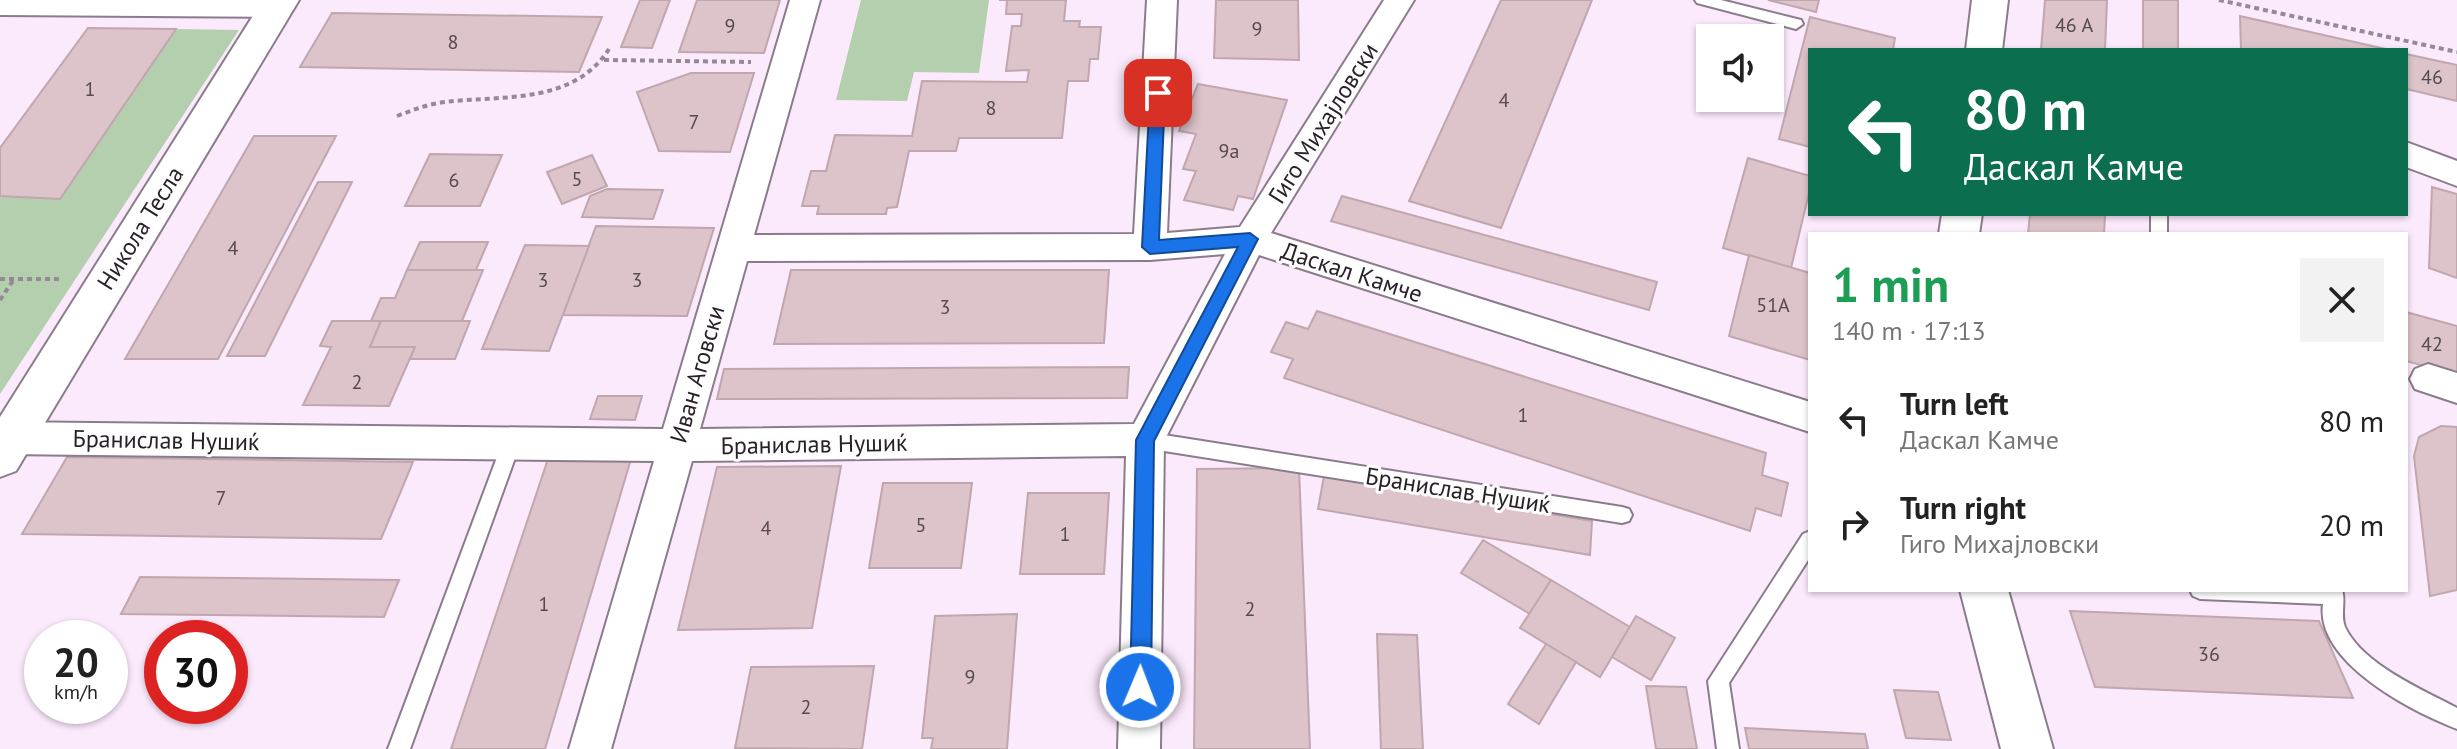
<!DOCTYPE html>
<meta charset="utf-8">
<style>
body{margin:0;font-family:"PT Sans",sans-serif;background:#f2f2f2;color:#222;height:100vh;display:flex;flex-direction:column;font-size:30px;white-space:nowrap}
*{box-sizing:border-box;margin:0}
p{font-size:26px;color:#767676}
.icon{flex:none;width:44px;height:44px;fill:none;stroke:currentColor;stroke-width:2;stroke-linecap:round;stroke-linejoin:round}
.map{position:relative;flex:1;overflow:hidden}
.drawer{position:absolute;left:1808px;top:232px;width:600px;height:360px;display:flex;flex-direction:column;background:#fff;border-radius:0px;box-shadow:0 2px 6px #0004}
.drawer>*{flex:none}
.banner{position:absolute;left:1808px;top:48px;width:600px;height:168px;border-radius:0px;box-shadow:0 2px 6px #0004;background:#0b6e4f;color:#fff;overflow:hidden}
.tools{position:absolute;left:1696px;top:24px;display:grid;gap:16px}
.tools a{display:grid;place-items:center;width:88px;height:88px;border-radius:0px;background:#fff;box-shadow:0 2px 6px #0004;font-size:40px}
.speed{position:absolute;left:24px;top:620px;display:flex;gap:16px;font-size:40px;font-weight:700;text-align:center}
.speed>*{display:grid;place-content:center;width:104px;height:104px;border-radius:50%;background:#fff;box-shadow:0 2px 6px #0004;line-height:1}
.speed small{font-size:20px;font-weight:400}
.speed .limit{border:12px solid #d22;background:#fff;color:#111}
.pin{position:absolute;display:grid;place-items:center;width:68px;height:68px;color:#fff;margin:-34px;border-radius:16px;box-shadow:0 4px 12px #0006}
.me{position:absolute;width:88px;margin:-44px;rotate:1deg;stroke-linejoin:round;filter:drop-shadow(0 0 6px #0008)}
.turn{display:flex;align-items:center;gap:28px;height:168px;padding:0 24px;font-size:36px}
.turn .icon{width:104px;height:104px;stroke-width:2.5}
.turn b{display:block;font-size:56px;line-height:68px}
.round{display:grid;place-items:center;flex:none;width:84px;height:84px;border-radius:0px;background:#f2f2f2}
.head{display:flex;align-items:center;justify-content:space-between;height:136px;padding:0 24px}
h1{font-size:48px;font-weight:700;line-height:60px;color:#1e9e55}
ul{padding:0;list-style:none}
li{display:flex;align-items:center;gap:24px;height:104px;padding:0 24px}
li div{flex:1}
li b{display:block;font-size:30px}
li em{font-style:normal}
.map>svg:first-child{display:block}
.green{fill:#b3cfae}
.building{fill:#ddc3ca;stroke:#c0a7ad;stroke-width:2}
.lines{fill:none;stroke-linecap:round;stroke-linejoin:round}
.service-casing{stroke:#8b7c8c;stroke-width:4}
.minor-casing{stroke:#8b7c8c;stroke-width:4}
.tertiary-casing{stroke:#8b7c8c;stroke-width:4}
.path{stroke:#958995;stroke-width:4;stroke-dasharray:5 4;stroke-linecap:butt}
.service{fill:#fff;fill-rule:evenodd}
.minor{fill:#fff;fill-rule:evenodd}
.tertiary{fill:#fff;fill-rule:evenodd}
.route{fill:#1a73e8;stroke:#114b97;stroke-width:2}
.labels{text-anchor:middle;dominant-baseline:central;stroke-width:6;stroke-linejoin:round;paint-order:stroke}
.number-label{font-size:20px;fill:#554a50}
.street-label{font-size:24px;fill:#282228;stroke:#fdfdfd}
</style>
<div class="map">
<svg width="2457" height="749" viewBox="0 0 2457 749">
<rect width="100%" height="100%" fill="#fbe9fc"/>
<g class="green">
<polygon points="861,0 989,0 979,73 914,72 907,101 836,100"/>
<polygon points="176,29 239,30 0,394 0,196 60,198"/>
</g>
<g class="building">
<polygon points="640,0 670,0 652,48 621,47"/>
<polygon points="697,0 780,0 764,53 679,52"/>
<polygon points="999,0 1066,0 1064,21 1080,21 1079,27 1101,27 1098,59 1090,59 1088,81 1068,81 1062,138 959,138 956,151 909,151 897,207 887,208 886,214 817,214 819,206 802,206 811,171 826,171 835,135 912,136 922,81 1027,82 1029,70 1006,71 1012,26 1021,26 1022,14 1006,14 1007,0"/>
<polygon points="1216,0 1298,0 1299,60 1214,58"/>
<polygon points="1501,0 1592,0 1501,228 1409,201"/>
<polygon points="1768,0 1819,0 1816,12"/>
<polygon points="2045,0 2107,0 2105,50 2041,50"/>
<rect x="2143" y="0" width="35" height="50"/>
<polygon points="332,13 602,17 579,72 300,67"/>
<polygon points="2240,16 2390,50 2241,50"/>
<polygon points="1810,17 1895,38 1893,50 1810,50 1810,147 1779,139"/>
<polygon points="88,28 176,29 60,199 0,196 0,148"/>
<polygon points="2406,54 2457,65 2457,101 2406,89"/>
<polygon points="691,73 754,73 730,152 659,151 637,92"/>
<polygon points="1198,84 1287,100 1253,199 1238,196 1233,210 1184,200 1196,171 1183,169 1196,134 1179,131"/>
<polygon points="254,136 336,136 218,359 125,359"/>
<polygon points="430,154 502,155 480,206 405,206"/>
<polygon points="592,155 607,186 562,204 547,172"/>
<polygon points="1748,158 1810,176 1810,189 1791,268 1723,248"/>
<polygon points="318,182 352,182 265,356 227,356"/>
<polygon points="2432,187 2457,194 2457,278 2429,268"/>
<polygon points="607,189 663,190 653,219 582,217 590,196"/>
<polygon points="1342,196 1657,282 1649,310 1331,221"/>
<polygon points="2030,214 2105,214 2104,234 2028,234"/>
<polygon points="596,226 714,228 687,316 563,315"/>
<polygon points="420,242 488,242 476,270 407,270"/>
<polygon points="525,245 589,246 549,351 482,349"/>
<polygon points="1749,255 1810,273 1810,360 1729,336"/>
<polygon points="407,270 483,270 462,321 371,321 381,298 395,298"/>
<polygon points="791,270 1109,270 1104,343 774,344"/>
<polygon points="1317,311 1766,453 1762,475 1788,483 1781,516 1756,508 1750,531 1284,378 1293,359 1271,352 1286,322 1308,329"/>
<polygon points="2406,312 2457,326 2457,375 2406,361"/>
<polygon points="332,321 381,321 370,347 415,347 389,406 303,405 331,347 320,346"/>
<polygon points="381,321 470,321 455,359 410,359 415,347 370,347"/>
<polygon points="1129,367 1127,398 717,399 724,369"/>
<polygon points="598,396 642,396 635,420 590,419"/>
<polygon points="2441,426 2457,427 2457,590 2430,596 2414,456 2419,437"/>
<polygon points="67,457 413,462 381,539 22,534"/>
<polygon points="548,459 631,459 545,749 451,749"/>
<polygon points="841,466 812,628 678,630 717,467"/>
<polygon points="1299,468 1310,749 1194,749 1197,469"/>
<polygon points="1324,476 1592,521 1590,555 1318,509"/>
<polygon points="883,483 972,483 961,568 869,568"/>
<polygon points="1028,493 1109,493 1104,574 1020,574"/>
<polygon points="1483,540 1551,580 1530,614 1461,573"/>
<polygon points="140,577 399,580 384,617 121,614"/>
<polygon points="1551,580 1630,627 1600,677 1520,628"/>
<polygon points="2070,611 2319,621 2353,698 2095,687"/>
<polygon points="1017,614 1007,749 931,749 933,738 922,738 935,616"/>
<polygon points="1636,616 1675,638 1651,680 1612,657"/>
<polygon points="1377,634 1417,635 1423,749 1381,749"/>
<polygon points="1546,644 1576,662 1539,724 1508,704"/>
<polygon points="874,666 862,749 735,748 751,667"/>
<polygon points="1646,686 1686,687 1697,749 1656,749"/>
<polygon points="1894,690 1938,692 1951,740 1906,738"/>
<polygon points="1745,728 1865,734 1868,749 1749,749"/>
</g>
<g class="lines">
<g class="service-casing">
<g id="service">
<polygon points="1695,0 1721,0 1801,20 1803,24 1796,29 1697,3"/>
<rect x="2151" y="214" width="16" height="20"/>
<polygon points="1145,432 1622,507 1629,509 1632,515 1629,521 1622,523 1145,448 1138,446 1136,440 1138,434"/>
<polygon points="511,436 518,438 520,444 410,749 388,749 502,444 504,438"/>
<polygon points="1810,531 1810,557 1729,683 1739,749 1717,749 1708,681 1803,534"/>
<path d="M2190 590H2342C2346 602 2340 614 2345 627 2362 664 2423 690 2457 708V729C2411 711 2315 662 2323 604L2200 599 2193 596Z"/>
</g>
</g>
<g class="minor-casing">
<g id="minor">
<polygon points="0,0 287,0 292,7 287,14 277,17 0,15"/>
<path d="M790 0H820L754 235 1134 234 1147 0H1177L1167 233 1240 227 1384 0H1414L1271 233 1810 402V432L1259 255 1164 441 1160 749H1118L1126 456 692 461 611 749H569L654 461 0 454V422L663 429ZM1225 254 1134 424 700 429 747 261 1150 260Z"/>
<polygon points="2406,142 2457,161 2457,186 2406,167"/>
<polygon points="2428,364 2457,373 2457,403 2415,389 2410,379 2415,369"/>
</g>
</g>
<g class="tertiary-casing">
<g id="tertiary">
<polygon points="263,0 299,0 16,471 0,477 0,417"/>
<polygon points="1972,0 2008,0 2002,50 1966,50"/>
<polygon points="1942,214 1982,214 1979,234 1939,234"/>
<polygon points="1960,590 2008,590 2053,749 2001,749"/>
</g>
</g>
<g class="path">
<polyline points="2219,0 2457,52"/>
<polyline points="604,60 751,62"/>
<path d="M397 116C413 110 428 104 445 102 503 95 573 105 609 49"/>
<polyline points="0,279 63,279"/>
<polyline points="0,300 14,279"/>
</g>
<use href="#service" class="service"/>
<use href="#minor" class="minor"/>
<use href="#tertiary" class="tertiary"/>
</g>
<polygon class="route" points="1158,87 1165,93 1159,240 1250,233 1258,239 1154,441 1151,687 1148,694 1140,697 1133,694 1130,687 1136,440 1238,247 1150,254 1142,247 1150,93"/>
<g class="labels">
<g class="number-label">
<text x="2074" y="25">46 А</text>
<text x="730" y="26">9</text>
<text x="1257" y="29">9</text>
<text x="453" y="42">8</text>
<text x="2432" y="77">46</text>
<text x="90" y="89">1</text>
<text x="1504" y="100">4</text>
<text x="991" y="108">8</text>
<text x="694" y="122">7</text>
<text x="1229" y="151">9a</text>
<text x="577" y="179">5</text>
<text x="454" y="180">6</text>
<text x="233" y="248">4</text>
<text x="543" y="280">3</text>
<text x="637" y="280">3</text>
<text x="1773" y="305">51A</text>
<text x="945" y="307">3</text>
<text x="2432" y="344">42</text>
<text x="357" y="382">2</text>
<text x="1523" y="415">1</text>
<text x="221" y="498">7</text>
<text x="921" y="525">5</text>
<text x="766" y="528">4</text>
<text x="1065" y="534">1</text>
<text x="544" y="604">1</text>
<text x="1250" y="609">2</text>
<text x="2209" y="654">36</text>
<text x="970" y="677">9</text>
<text x="806" y="707">2</text>
</g>
<g class="street-label">
<text transform="translate(1323 123) rotate(-58)">Гиго Михајловски</text>
<text transform="translate(140 228) rotate(-58)">Никола Тесла</text>
<text transform="translate(1352 272) rotate(18)">Даскал Камче</text>
<text transform="translate(697 374) rotate(-74)">Иван Аговски</text>
<text transform="translate(166 440) rotate(1)">Бранислав Нушиќ</text>
<text transform="translate(814 444) rotate(-1)">Бранислав Нушиќ</text>
<text transform="translate(1458 490) rotate(9)">Бранислав Нушиќ</text>
</g>
</g>
</svg>
<div class="tools">
<a><svg class="icon" aria-label="sound" viewBox="0 0 24 24"><path d="M4 9h4l5-4v14l-5-4H4zM17 9q2 3 0 6"/></svg></a>
</div>
<div class="speed"><div>20<small>km/h</small></div><div class="limit">30</div></div>
<div class="pin" style="left:1158px;top:93px;background:#d93025"><svg class="icon" aria-label="arrive" viewBox="0 0 24 24"><path d="M6 21V4h12l-3 4 3 4H6"/></svg></div>
<svg class="me" style="left:1140px;top:687px" viewBox="-20 -20 40 40"><circle r="17" fill="#1a73e8" stroke="#fff" stroke-width="3"/><path d="M0-11L8 9 0 5-8 9z" fill="#fff"/></svg>
<div class="banner">
<div class="turn"><svg class="icon" aria-label="left" viewBox="0 0 24 24"><path d="M17 20v-9H6M10 6l-5 5 5 5"/></svg><div><b>80 m</b>Даскал Камче</div></div>
</div>
<section class="drawer">
<div class="head"><div><h1>1 min</h1><p>140 m · 17:13</p></div><a class="round"><svg class="icon" aria-label="close" viewBox="0 0 24 24"><path d="M6 6l12 12M18 6L6 18"/></svg></a></div>
<ul>
<li><svg class="icon" aria-label="left" viewBox="0 0 24 24"><path d="M17 20v-9H6M10 6l-5 5 5 5"/></svg><div><b>Turn left</b><p>Даскал Камче</p></div><em>80 m</em></li>
<li><svg class="icon" aria-label="right" viewBox="0 0 24 24"><path d="M7 20v-9h11M14 6l5 5-5 5"/></svg><div><b>Turn right</b><p>Гиго Михајловски</p></div><em>20 m</em></li>
</ul>
</section>
</div>
